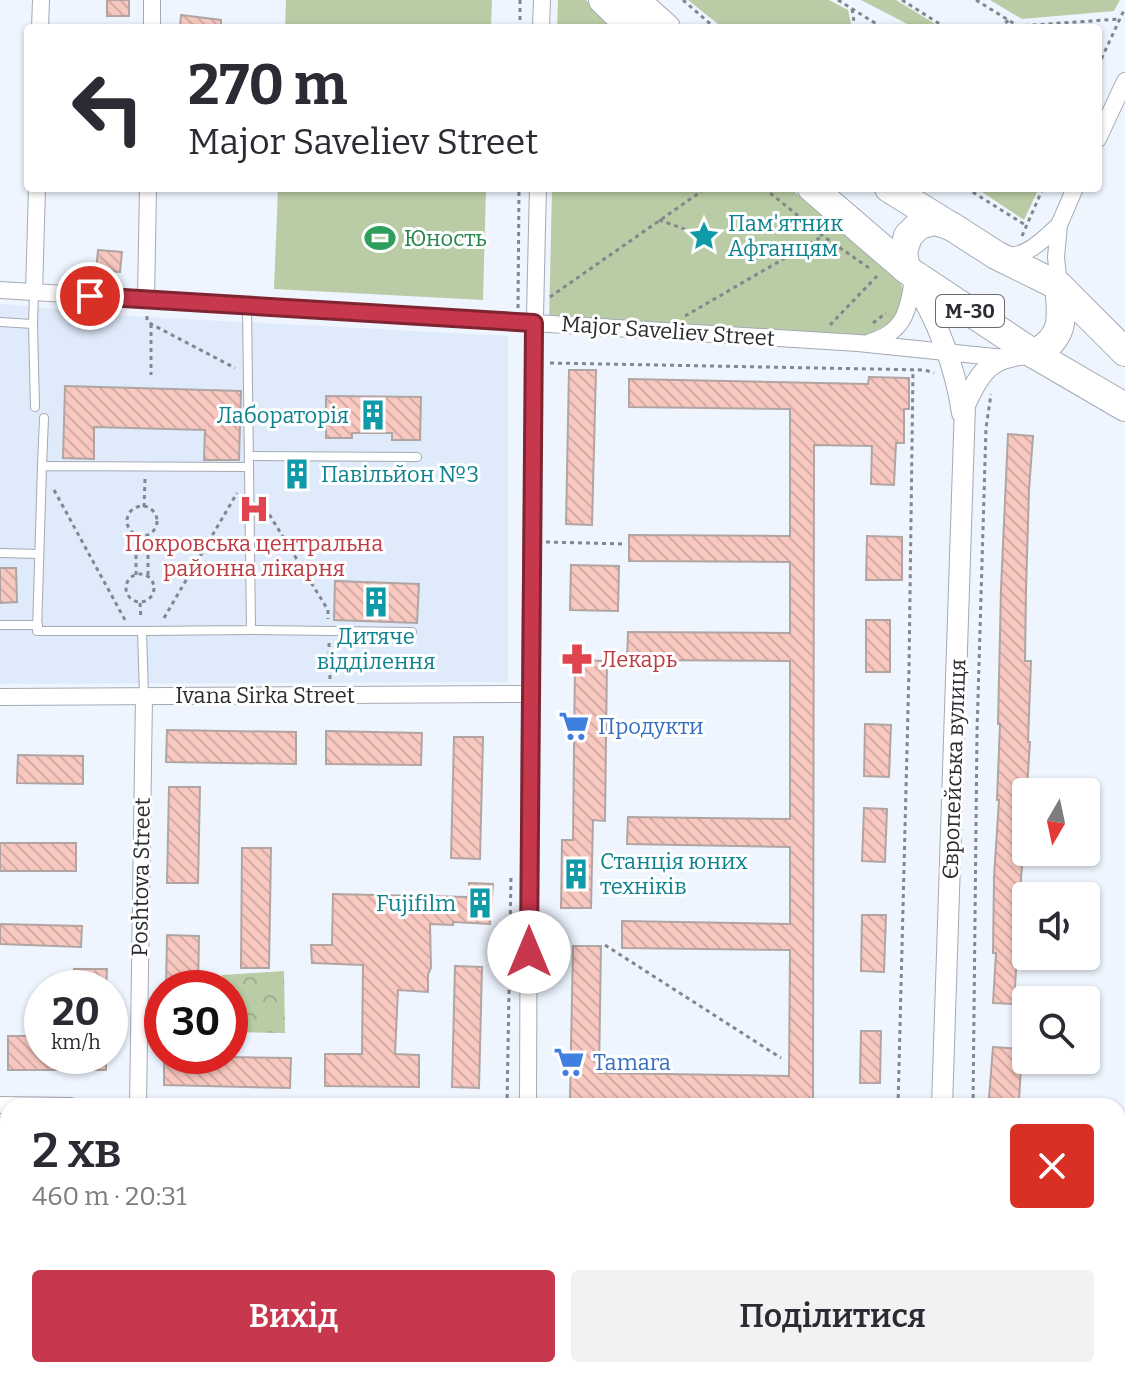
<!DOCTYPE html>
<html lang="uk">
<meta charset="utf-8">
<style>
body{margin:0;font-family:Bitter,serif;background:#f2f2f3;color:#2b2b33;height:100vh;display:flex;flex-direction:column;font-size:30px;white-space:nowrap}
*{box-sizing:border-box;margin:0}
p{font-size:26px;color:#7c7c81}
.icon{flex:none;width:44px;height:44px;fill:none;stroke:currentColor;stroke-width:2;stroke-linecap:round;stroke-linejoin:round}
.map{position:relative;flex:1;overflow:hidden}
.side{position:absolute;left:0px;top:1098px;width:1126px;height:280px;display:flex;flex-direction:column;background:#fff;border-radius:24px 24px 0 0;box-shadow:0 2px 6px #0004}
.side>*{flex:none}
.guide{position:absolute;left:24px;top:24px;width:1078px;height:168px;border-radius:8px;box-shadow:0 2px 6px #0004;background:#fff;color:#2b2b33;overflow:hidden}
.needle{width:52px;rotate:189deg}
.controls{position:absolute;left:1012px;top:778px;display:grid;gap:16px}
.controls a{display:grid;place-items:center;width:88px;height:88px;border-radius:8px;background:#fff;box-shadow:0 2px 6px #0004;font-size:40px}
.speed{position:absolute;left:24px;top:970px;display:flex;gap:16px;font-size:40px;font-weight:700;text-align:center}
.speed>*{display:grid;place-content:center;width:104px;height:104px;border-radius:50%;background:#fff;box-shadow:0 2px 6px #0004;line-height:1}
.speed small{font-size:20px;font-weight:400}
.speed .limit{border:12px solid #d22;background:#fff;color:#111}
.pin{position:absolute;display:grid;place-items:center;width:68px;height:68px;color:#fff;margin:-34px;border:4px solid #fff;border-radius:50%;box-shadow:0 2px 8px #0007}
.me{position:absolute;width:88px;margin:-44px;rotate:0deg;stroke-linejoin:round;filter:drop-shadow(0 0 6px #0008)}
.turn{display:flex;align-items:center;gap:28px;height:168px;padding:0 32px;font-size:36px}
.turn .icon{width:104px;height:104px;stroke-width:2.5}
.turn b{display:block;font-size:56px;line-height:68px}
.round{display:grid;place-items:center;flex:none;width:84px;height:84px;border-radius:8px;background:#f2f2f3}
.headline{display:flex;align-items:center;justify-content:space-between;height:136px;padding:0 32px}
h1{font-size:48px;font-weight:600;line-height:60px}
.button{display:flex;gap:16px;margin-top:auto;padding:16px 32px}
.button a{flex:1;height:92px;border-radius:8px;background:#c7374d;color:#fff;font-size:32px;font-weight:600;line-height:92px;text-align:center}
.button a+a{background:#f2f2f3;color:#2b2b33}
.map>svg:first-child{display:block}
.built{fill:#dfeafb}
.grass{fill:#b9cca5}
.park{fill:url(#park-crowns)}
.building{fill:url(#building-back-hatch);stroke:#b1a5a3;stroke-width:2}
.lines{fill:none;stroke-linecap:round;stroke-linejoin:round}
.service-casing{stroke:#a4aab3;stroke-width:10}
.minor-casing{stroke:#a4aab3;stroke-width:18}
.tertiary-casing{stroke:#a4aab3;stroke-width:22}
.trunk-casing{stroke:#a4aab3;stroke-width:30}
.path{stroke:#82878d;stroke-width:3;stroke-dasharray:4 4;stroke-linecap:butt}
.service{stroke:#fff;stroke-width:8}
.minor{stroke:#fff;stroke-width:16}
.tertiary{stroke:#fff;stroke-width:20}
.trunk{stroke:#fff;stroke-width:28}
.route-casing{stroke:#812432;stroke-width:20}
.route{stroke:#c7374d;stroke-width:14}
.labels{text-anchor:middle;dominant-baseline:central;stroke-width:6;stroke-linejoin:round;paint-order:stroke}
.shield{fill:#fff;stroke:#6a6b6e;stroke-width:2}
.shield-label{font-size:20px;font-weight:bold;fill:#2a2c30}
.culture-label{font-size:22px;fill:#0d838f;stroke:#fff;text-anchor:start}
.leisure-label{font-size:22px;fill:#27864d;stroke:#fff;text-anchor:start}
.street-label{font-size:22px;fill:#2a2c30;stroke:#fff}
.health-label{font-size:22px;fill:#be3a42;stroke:#fff}
.shop-label{font-size:22px;fill:#366cbe;stroke:#fff;text-anchor:start}
</style>
<div class="map">
<svg width="1125" height="1378" viewBox="0 0 1125 1378">
<defs>
<pattern id="park-crowns" width="20" height="18" patternUnits="userSpaceOnUse" patternTransform="scale(2)"><rect width="20" height="18" fill="#b9cca5"/><path d="M2 6a3 3 0 1 1 6 0M12 15a3 3 0 1 1 6 0" fill="none" stroke="#9faf8e"/></pattern>
<pattern id="building-back-hatch" width="6" height="6" patternUnits="userSpaceOnUse" patternTransform="scale(2)"><rect width="6" height="6" fill="#f8c8c0"/><path d="M-1 5l2 2M0 0l6 6M5-1l2 2" fill="none" stroke="#d5aca5"/></pattern>
</defs>
<rect width="100%" height="100%" fill="#eef5ff"/>
<polygon class="built" points="0,304 129,316 508,336 508,682 0,684"/>
<g class="grass">
<polygon points="286,0 492,0 491,28 285,28"/>
<polygon points="558,0 586,0 613,28 557,28"/>
<polygon points="688,0 829,0 848,10 852,28 723,28"/>
<polygon points="861,0 896,0 942,28 915,28"/>
<polygon points="990,0 1120,0 1114,11 1022,19"/>
<polygon points="278,188 486,188 483,300 274,289"/>
<path d="M552 188H790L899 280C901 285 905 292 906 298 908 321 867 334 850 341L549 323Z"/>
<polygon points="976,188 1039,188 1024,220"/>
</g>
<polygon class="park" points="284,971 285,1033 230,1032 230,988 222,988 222,975"/>
<g class="building">
<rect x="107" y="0" width="22" height="16"/>
<polygon points="181,15 221,20 221,28 180,28"/>
<polygon points="98,250 122,252 120,272 96,270"/>
<polygon points="569,370 596,370 592,525 566,524"/>
<polygon points="869,377 909,378 909,409 904,409 904,443 896,443 894,485 871,484 872,446 814,445 813,1106 789,1106 789,1104 570,1099 573,946 601,946 599,1073 789,1076 790,950 622,948 622,921 790,924 790,847 627,844 628,817 790,819 790,661 627,660 628,632 790,633 790,562 629,561 629,535 790,536 790,409 629,407 629,379 868,384"/>
<polygon points="65,386 241,391 239,460 204,460 205,430 94,427 94,459 63,458"/>
<polygon points="326,396 421,397 420,440 392,440 392,433 352,433 352,438 326,438"/>
<polygon points="1008,434 1033,436 1029,490 1026,590 1025,661 1031,661 1028,742 1030,742 1020,895 1023,895 1021,953 1017,953 1014,1004 993,1003 996,953 993,953 994,877 999,800 997,800 1000,724 998,724 1001,589"/>
<polygon points="867,536 902,537 902,580 866,580"/>
<polygon points="571,565 619,566 618,611 570,610"/>
<polygon points="0,568 16,568 17,602 0,603"/>
<polygon points="335,581 419,584 417,623 334,620"/>
<rect x="866" y="620" width="24" height="52"/>
<polygon points="575,660 607,661 605,821 593,820 591,908 561,908 562,840 573,840"/>
<polygon points="865,724 891,725 889,777 864,776"/>
<polygon points="167,730 296,732 296,764 166,762"/>
<polygon points="326,731 422,733 421,765 326,764"/>
<polygon points="454,737 483,737 480,859 451,858"/>
<polygon points="18,755 83,756 83,784 17,783"/>
<polygon points="169,787 200,787 198,883 167,883"/>
<polygon points="864,808 887,809 885,862 862,861"/>
<rect x="0" y="843" width="76" height="28"/>
<polygon points="242,848 271,848 269,968 241,968"/>
<polygon points="469,883 493,884 490,924 453,922 453,925 430,924 431,968 428,974 428,992 398,990 395,1054 419,1055 419,1087 325,1086 325,1054 362,1054 363,965 312,963 311,945 332,945 333,894 468,897"/>
<polygon points="862,915 886,915 884,972 861,971"/>
<polygon points="0,924 82,926 81,947 0,944"/>
<polygon points="167,935 199,936 198,988 166,988"/>
<polygon points="455,966 482,967 479,1088 452,1087"/>
<polygon points="74,969 107,969 106,988 74,988"/>
<polygon points="861,1031 881,1031 880,1083 860,1083"/>
<polygon points="8,1036 42,1036 42,1056 106,1056 106,1070 8,1070"/>
<polygon points="993,1047 1022,1049 1019,1101 989,1098"/>
<polygon points="164,1056 291,1058 290,1088 164,1085"/>
</g>
<g class="lines">
<g class="service-casing">
<g id="service">
<polyline points="34,292 33,324 35,407"/>
<polyline points="0,322 33,324"/>
<polyline points="249,456 417,457"/>
<polyline points="42,466 44,418"/>
<polyline points="0,553 39,554"/>
<polyline points="0,625 38,625"/>
<polyline points="251,630 412,632"/>
<polyline points="142,631 37,631 42,466 249,467"/>
<polyline points="144,696 142,631 251,630 247,306"/>
</g>
</g>
<g class="minor-casing">
<g id="minor">
<polyline points="40,28 41,0"/>
<polyline points="152,28 152,0"/>
<polyline points="541,28 542,0"/>
<polyline points="1098,139 1125,81"/>
<path d="M1003 256C1026 258 1043 240 1059 225"/>
<polyline points="1059,286 1056,257 1059,225 1075,188"/>
<polyline points="0,290 858,343 1004,358"/>
<polyline points="34,292 37,188"/>
<polyline points="146,299 148,188"/>
<path d="M870 342C904 332 908 312 913 280"/>
<polyline points="0,697 530,694"/>
<polyline points="0,1105 71,1106"/>
<polyline points="138,1106 144,696"/>
<path d="M528 1106C529 800 530 494 538 188"/>
<polyline points="1118,1285 1125,1285"/>
<polyline points="134,1378 134,1370"/>
<polyline points="327,1378 327,1370"/>
<polyline points="525,1378 525,1370"/>
</g>
</g>
<g class="tertiary-casing">
<g id="tertiary">
<path d="M910 276C936 318 955 364 962 413"/>
<path d="M942 1106 965 405C981 369 992 355 1034 354"/>
<polyline points="934,1378 934,1370"/>
</g>
</g>
<g class="trunk-casing">
<g id="trunk">
<polyline points="603,0 632,28"/>
<polyline points="635,0 666,28"/>
<polyline points="812,188 906,269 1034,354 1125,407"/>
<polyline points="889,188 950,226"/>
<polyline points="906,269 903,252 908,236 919,225 935,221 951,226 996,255 1059,286 1125,352"/>
<path d="M1034 354C1066 337 1062 317 1059 286"/>
</g>
</g>
<g class="path">
<polyline points="683,0 715,28"/>
<polyline points="838,0 883,28"/>
<polyline points="902,0 946,28"/>
<polyline points="976,0 1018,26 1120,19"/>
<polyline points="852,9 855,28"/>
<polyline points="520,28 520,0"/>
<polyline points="999,28 1009,20"/>
<polyline points="1098,66 1125,8"/>
<polyline points="764,188 823,236 872,270"/>
<polyline points="966,188 1027,226"/>
<polyline points="659,220 704,236"/>
<polyline points="1022,236 1043,188"/>
<polyline points="550,297 706,188"/>
<polyline points="518,308 519,188"/>
<polyline points="147,316 147,320 151,324 235,368"/>
<polyline points="685,316 823,236"/>
<polyline points="873,323 886,313"/>
<polyline points="151,324 151,375"/>
<polyline points="830,325 878,275"/>
<polyline points="550,363 925,370 934,373"/>
<polyline points="54,490 125,620"/>
<polyline points="261,501 328,610 328,619"/>
<circle cx="142" cy="521" r="15"/>
<polyline points="144,507 145,478"/>
<polyline points="546,542 626,544"/>
<circle cx="140" cy="588" r="14"/>
<polyline points="136,575 136,535"/>
<polyline points="148,575 148,535"/>
<polyline points="140,603 141,619"/>
<polyline points="164,618 237,493"/>
<polyline points="329,643 330,679"/>
<polyline points="605,945 781,1058"/>
<polyline points="507,1106 511,876"/>
<polyline points="898,1106 909,670 913,370"/>
<polyline points="973,1106 977,732 986,428 991,394"/>
<polyline points="693,1370 701,1378"/>
<polyline points="500,1378 501,1370"/>
<polyline points="894,1378 894,1370"/>
<polyline points="969,1378 969,1370"/>
</g>
<use href="#service" class="service"/>
<use href="#minor" class="minor"/>
<use href="#tertiary" class="tertiary"/>
<use href="#trunk" class="trunk"/>
</g>
<g class="lines">
<g class="route-casing">
<polyline id="route" points="90,296 534,323 529,952"/>
</g>
<use href="#route" class="route"/>
</g>
<defs>
<g id="sight-bare" transform="scale(2.4)"><path d="M0-6L1.8-2.2L6-1.7L2.9 1.2L3.7 5.4L0 3.3L-3.7 5.4L-2.9 1.2L-6-1.7L-1.8-2.2Z" fill="#0f9aa8" stroke="#fff" stroke-width="2.5" paint-order="stroke"/></g>
<g id="stadium-bare" transform="scale(2.4)"><path d="M0-5a6.5 5 0 1 0 0 10a6.5 5 0 1 0 0-10ZM-3.5-1.8h7v3.6h-7Z" fill="#2e9e5b" stroke="#fff" stroke-width="2.5" paint-order="stroke"/></g>
<g id="building-bare" transform="scale(2.4)"><path d="M-4-6H4V6H1V3H-1V6H-4ZM-2.5-4.3h1.7v1.8h-1.7ZM.8-4.3h1.7v1.8H.8ZM-2.5-1h1.7V.8h-1.7ZM.8-1h1.7V.8H.8Z" fill="#0f9aa8" stroke="#fff" stroke-width="2.5" paint-order="stroke"/></g>
<g id="hospital-bare" transform="scale(2.4)"><path d="M-5-5h3v3.5h4V-5h3V5h-3V1.5h-4V5h-3Z" fill="#e0444e" stroke="#fff" stroke-width="2.5" paint-order="stroke"/></g>
<g id="pharmacy-bare" transform="scale(2.4)"><path d="M-2-6h4v4h4v4h-4v4h-4v-4h-4v-4h4Z" fill="#e0444e" stroke="#fff" stroke-width="2.5" paint-order="stroke"/></g>
<g id="supermarket-bare" transform="scale(2.4)"><path d="M-6-5.5h2.5l.6 2H6L4.5 2H-2.5L-4.4-4H-6ZM-1.5 3.2a1.3 1.3 0 1 0 .1 0ZM3 3.2a1.3 1.3 0 1 0 .1 0Z" fill="#3f7fe0" stroke="#fff" stroke-width="2.5" paint-order="stroke"/></g>
</defs>
<g fill-rule="evenodd">
<use href="#sight-bare" x="704" y="236"/>
<use href="#stadium-bare" x="380" y="238"/>
<use href="#building-bare" x="373" y="415"/>
<use href="#building-bare" x="297" y="474"/>
<use href="#hospital-bare" x="254" y="509"/>
<use href="#building-bare" x="376" y="602"/>
<use href="#pharmacy-bare" x="577" y="659"/>
<use href="#supermarket-bare" x="574" y="726"/>
<use href="#building-bare" x="576" y="874"/>
<use href="#building-bare" x="480" y="903"/>
<use href="#supermarket-bare" x="569" y="1062"/>
</g>
<g class="labels">
<rect class="shield" x="936" y="295" width="68" height="32" rx="6"/>
<g class="shield-label">
<text x="970" y="311">М-30</text>
</g>
<g class="culture-label">
<text x="728" y="223">Пам'ятник<tspan x="728" dy="25">Афганцям</tspan></text>
<text x="349" y="415" text-anchor="end">Лабораторія</text>
<text x="321" y="474">Павільйон №3</text>
<text x="376" y="636" text-anchor="middle">Дитяче<tspan x="376" dy="25">відділення</tspan></text>
<text x="600" y="861">Станція юних<tspan x="600" dy="25">техніків</tspan></text>
<text x="456" y="903" text-anchor="end">Fujifilm</text>
</g>
<g class="leisure-label">
<text x="404" y="238">Юность</text>
</g>
<g class="street-label">
<text transform="translate(668 331) rotate(4)">Major Saveliev Street</text>
<text x="265" y="695">Ivana Sirka Street</text>
<text transform="translate(954 769) rotate(-88)">Європейська вулиця</text>
<text transform="translate(141 877) rotate(-89)">Poshtova Street</text>
</g>
<g class="health-label">
<text x="254" y="543">Покровська центральна<tspan x="254" dy="25">районна лікарня</tspan></text>
<text x="601" y="659" text-anchor="start">Лекарь</text>
</g>
<g class="shop-label">
<text x="598" y="726">Продукти</text>
<text x="593" y="1062">Tamara</text>
</g>
</g>
</svg>
<div class="controls">
<a><svg class="needle" viewBox="-14 -14 28 28"><path d="M0-13l5 13h-10z" fill="#e53935"/><path d="M0 13l5-13h-10z" fill="#7c7c81"/></svg></a>
<a><svg class="icon" aria-label="sound" viewBox="0 0 24 24"><path d="M4 9h4l5-4v14l-5-4H4zM17 9q2 3 0 6"/></svg></a>
<a><svg class="icon" aria-label="search" viewBox="0 0 24 24"><circle cx="10" cy="10" r="6"/><path d="M15 15l6 6"/></svg></a>
</div>
<div class="speed"><div>20<small>km/h</small></div><div class="limit">30</div></div>
<div class="pin" style="left:90px;top:296px;background:#d93025"><svg class="icon" aria-label="arrive" viewBox="0 0 24 24"><path d="M6 21V4h12l-3 4 3 4H6"/></svg></div>
<svg class="me" style="left:529px;top:952px" viewBox="-20 -20 40 40"><circle r="19" fill="#fff"/><path d="M0-13L10 11 0 6-10 11z" fill="#c7374d"/></svg>
<div class="guide">
<div class="turn"><svg class="icon" aria-label="left" viewBox="0 0 24 24"><path d="M17 20v-9H6M10 6l-5 5 5 5"/></svg><div><b>270 m</b>Major Saveliev Street</div></div>
</div>
<section class="side">
<div class="headline"><div><h1>2 хв</h1><p>460 m · 20:31</p></div><a class="round" style="background:#d93025;color:#fff"><svg class="icon" aria-label="close" viewBox="0 0 24 24"><path d="M6 6l12 12M18 6L6 18"/></svg></a></div>
<div class="button"><a>Вихід</a><a>Поділитися</a></div>
</section>
</div>
